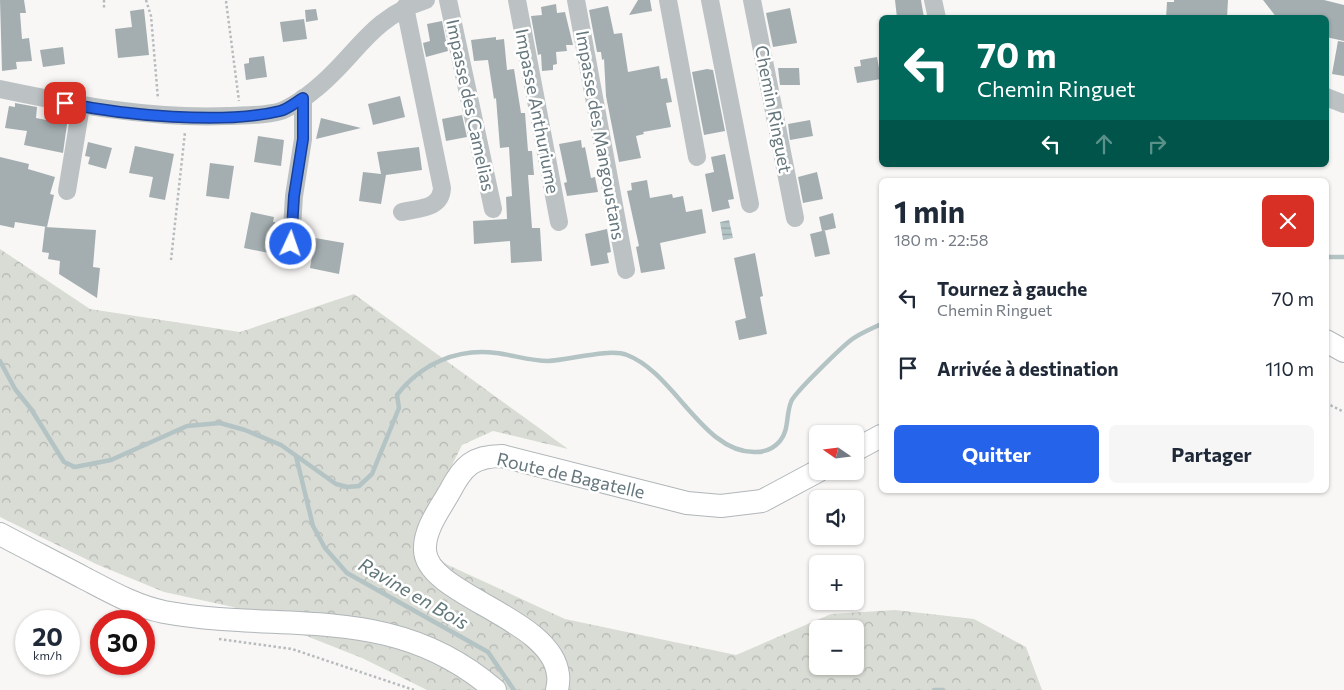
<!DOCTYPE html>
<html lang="fr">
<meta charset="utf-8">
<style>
body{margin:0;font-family:Commissioner,sans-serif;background:#f6f6f7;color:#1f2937;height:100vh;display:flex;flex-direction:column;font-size:19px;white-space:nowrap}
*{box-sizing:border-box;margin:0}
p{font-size:16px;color:#747a83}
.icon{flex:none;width:28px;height:28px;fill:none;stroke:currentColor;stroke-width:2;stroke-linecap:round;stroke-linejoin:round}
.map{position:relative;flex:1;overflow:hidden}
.details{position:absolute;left:879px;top:178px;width:450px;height:315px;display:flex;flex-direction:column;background:#fff;border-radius:8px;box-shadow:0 1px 4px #0004}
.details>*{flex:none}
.banner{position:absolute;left:879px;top:15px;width:450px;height:152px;border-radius:8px;box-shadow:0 1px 4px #0004;background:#00695c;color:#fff;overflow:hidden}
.needle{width:32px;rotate:284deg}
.fabs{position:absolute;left:809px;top:425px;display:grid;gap:10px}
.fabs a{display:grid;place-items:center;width:55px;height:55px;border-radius:8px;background:#fff;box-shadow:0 1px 4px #0004;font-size:25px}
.speed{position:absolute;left:15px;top:610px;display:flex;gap:10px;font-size:25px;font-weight:700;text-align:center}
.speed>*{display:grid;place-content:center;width:65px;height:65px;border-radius:50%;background:#fff;box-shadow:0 1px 4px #0004;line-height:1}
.speed small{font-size:12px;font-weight:400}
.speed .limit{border:8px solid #d22;background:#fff;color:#111}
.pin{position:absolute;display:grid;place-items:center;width:42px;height:42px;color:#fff;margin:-21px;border-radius:10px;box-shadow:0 2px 8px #0006}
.me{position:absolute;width:55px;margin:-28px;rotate:3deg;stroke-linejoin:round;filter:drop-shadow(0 0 4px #0008)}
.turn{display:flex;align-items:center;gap:18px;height:105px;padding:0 15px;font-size:22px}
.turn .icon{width:65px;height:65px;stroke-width:2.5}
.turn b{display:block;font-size:35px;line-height:42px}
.lanes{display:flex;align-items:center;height:48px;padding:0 15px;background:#0003;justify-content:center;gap:25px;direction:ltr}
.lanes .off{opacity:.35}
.round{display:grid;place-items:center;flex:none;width:52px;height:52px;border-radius:8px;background:#f6f6f7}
.head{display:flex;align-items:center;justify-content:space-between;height:85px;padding:0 15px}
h1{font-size:30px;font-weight:700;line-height:38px}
.primary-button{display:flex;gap:10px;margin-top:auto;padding:10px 15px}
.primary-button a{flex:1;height:58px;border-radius:8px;background:#2563eb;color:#fff;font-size:20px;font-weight:700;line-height:58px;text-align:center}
.primary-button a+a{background:#f6f6f7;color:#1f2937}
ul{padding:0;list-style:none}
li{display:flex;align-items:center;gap:15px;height:70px;padding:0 15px}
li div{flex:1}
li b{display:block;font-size:19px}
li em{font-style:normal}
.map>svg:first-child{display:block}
.forest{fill:url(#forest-crowns);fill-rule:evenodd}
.water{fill:url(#water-rules)}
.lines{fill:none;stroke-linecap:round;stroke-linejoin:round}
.stream{stroke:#b4c3c4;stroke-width:4.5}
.building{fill:#a4aeb1}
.major-casing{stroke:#b0b6b9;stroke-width:24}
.path{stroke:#b7bbbd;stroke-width:2.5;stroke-dasharray:2.5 2.5;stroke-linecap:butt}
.minor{stroke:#bcc2c4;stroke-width:18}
.major{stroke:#fff;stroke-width:22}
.route-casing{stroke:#184099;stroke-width:12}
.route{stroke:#2563eb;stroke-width:9}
.labels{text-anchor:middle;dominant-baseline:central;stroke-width:5;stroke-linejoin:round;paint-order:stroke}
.street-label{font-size:18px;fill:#65777d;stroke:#fff}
.water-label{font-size:19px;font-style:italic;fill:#607678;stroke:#fff}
</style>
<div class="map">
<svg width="1344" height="690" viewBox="0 0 1344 690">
<defs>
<pattern id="forest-crowns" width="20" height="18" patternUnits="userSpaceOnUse" patternTransform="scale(1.25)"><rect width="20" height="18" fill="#d9dcd5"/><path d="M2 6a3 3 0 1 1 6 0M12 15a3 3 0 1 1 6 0" fill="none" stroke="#b4b7b2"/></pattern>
<pattern id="water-rules" width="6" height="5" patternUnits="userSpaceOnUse" patternTransform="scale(1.25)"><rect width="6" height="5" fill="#b4c3c4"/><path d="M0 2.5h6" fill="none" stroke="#96a3a4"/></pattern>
</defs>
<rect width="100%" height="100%" fill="#f8f7f5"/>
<path class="forest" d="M0 249 90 309 240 332 354 294 568 449 493 431 462 445 420 530 429 552 448 565 565 619 736 655 831 614 895 610 974 619 1026 647 1042 690H427L362 658 233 607 164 592 96 564 0 517ZM818 629H855V666H818Z"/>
<polygon class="water" points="729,220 733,238 723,240 720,222"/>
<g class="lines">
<g class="stream">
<polyline points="1326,257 1344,257"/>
<path d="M0 361 15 389 31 409 64 462 75 467 111 460 187 426 220 423 245 430 281 445 336 484 347 487 359 486 372 474 399 408 397 395C421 364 457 348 496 353 513 355 531 361 548 361 570 360 609 348 627 355 675 373 703 454 756 452 765 452 774 448 780 441 789 431 786 414 791 402 793 394 842 347 851 340 860 333 871 329 881 324"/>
<polyline points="296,456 313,526 325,548 347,573 488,652 514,690"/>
<polyline points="934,690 943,690"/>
</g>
</g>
<g class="building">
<polygon points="0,0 24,0 26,13 20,13 22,39 29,38 32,61 16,62 17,69 2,71"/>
<polygon points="638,0 650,0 652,11 629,15"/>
<polygon points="895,0 921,0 924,18 897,18"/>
<polygon points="1174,0 1228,0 1227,18 1166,18 1167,2 1174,2"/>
<polygon points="1263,0 1324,0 1344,5 1344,41 1326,37 1326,18 1277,18"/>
<polygon points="556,4 557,13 565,12 573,45 566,45 567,51 556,52 557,64 553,65 553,70 542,71 541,54 538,55 531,16 542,15 541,7"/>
<polygon points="608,6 614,34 622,33 628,72 659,66 661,79 667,78 672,102 666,103 671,127 643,132 644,134 636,136 641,158 619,162 606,96 604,59 602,60 601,52 597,52 589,10"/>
<polygon points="790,8 797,43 773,47 766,13"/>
<polygon points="144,9 149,55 118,58 115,29 132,27 130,11"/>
<polygon points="316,9 318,20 306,22 305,10"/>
<polygon points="304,19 307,39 283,42 280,22"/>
<polygon points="442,21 448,51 426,57 423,43 430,41 427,24"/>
<polygon points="496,37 496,40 504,39 507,70 514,69 521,113 525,113 528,151 532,151 534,175 528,175 532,228 540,228 542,261 511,263 510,241 474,244 473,221 507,219 506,197 512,196 509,147 500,148 496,98 494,99 488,60 474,61 471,40"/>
<polygon points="1338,41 1344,42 1344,76 1332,74"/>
<polygon points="63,47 65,64 43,67 40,50"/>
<polygon points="264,56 267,77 246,80 244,64 249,63 249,58"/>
<polygon points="877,57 881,79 857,83 854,67 861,66 860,60"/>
<polygon points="778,68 799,68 800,85 780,85"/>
<polygon points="707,69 713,70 725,131 704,135 692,72"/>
<polygon points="400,96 405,117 373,125 368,104"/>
<polygon points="15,103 37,107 36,118 67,124 63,153 24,145 27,131 5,128 9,106 15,107"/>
<polygon points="462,115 467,137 446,141 442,119"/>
<polygon points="321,118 361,128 316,139"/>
<polygon points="810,120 813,136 790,140 788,124"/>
<polygon points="258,136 284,140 281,166 254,162"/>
<polygon points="581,140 582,148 585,147 591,178 595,177 598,192 567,196 564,183 567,182 559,144"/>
<polygon points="88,142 112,148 106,169 88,164 90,157 85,156"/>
<polygon points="135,146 174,154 165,200 149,197 153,177 129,173"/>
<polygon points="419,147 422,170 386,175 381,204 359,201 363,172 381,174 377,152"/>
<polygon points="725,154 734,199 728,200 730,208 712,212 705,174 714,172 711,157"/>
<polygon points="0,157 29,164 28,169 55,177 50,194 54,195 47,227 15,222 14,228 0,225"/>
<polygon points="210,163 234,166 229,199 206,196"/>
<polygon points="817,172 823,199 803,203 798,177"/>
<polygon points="647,180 650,198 672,194 673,198 683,196 686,212 702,209 706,233 660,243 665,269 641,273 636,247 639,246 627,191 632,190 631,183"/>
<polygon points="251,212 274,217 273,222 275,222 269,253 244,248"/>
<polygon points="833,213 836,228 823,231 825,231 830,254 815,257 810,234 822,231 819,217"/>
<polygon points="45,227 96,230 93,267 100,268 97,298 59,274 60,261 48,259 49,253 42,252"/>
<polygon points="607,229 611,252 607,253 609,263 591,266 585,234"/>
<polygon points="315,238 344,243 339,274 310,268"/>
<polygon points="755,253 763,296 760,297 767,334 739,340 735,321 746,318 734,258"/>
</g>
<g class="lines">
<g class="major-casing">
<g id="major">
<polyline points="1326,341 1344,351"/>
<polyline points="855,450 881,436"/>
<path d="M0 534C28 549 56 563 84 578 109 591 135 606 164 612 285 634 392 601 495 690"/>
<path d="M557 690C558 685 559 680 558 675 553 618 426 595 425 550 424 529 440 509 450 491 463 466 473 456 502 456L687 503 721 506 762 501 818 471"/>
</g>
</g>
<g class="path">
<polyline points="104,0 104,8"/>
<polyline points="146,0 151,16 158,99"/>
<polyline points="226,1 239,101"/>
<polyline points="171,260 185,132"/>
<polyline points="1326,403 1344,412"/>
<polyline points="219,639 292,649 414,690"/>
</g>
<g class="minor">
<polyline points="448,0 493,209"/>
<polyline points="517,0 559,222"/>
<polyline points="576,0 626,270"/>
<polyline points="668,0 697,157"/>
<polyline points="710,0 750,204"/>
<polyline points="752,0 795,218"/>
<polyline points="933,0 937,18"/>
<path d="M0 89C76 105 150 119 228 116 245 115 265 116 281 111 291 107 305 98 313 91 357 57 367 19 426 0"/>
<polyline points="1326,97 1344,104"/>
<polyline points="67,191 81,106"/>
<path d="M402 212C419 208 441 209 442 188L405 7"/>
<polyline points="290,260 294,196 303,139 303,98"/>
</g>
<use href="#major" class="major"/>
</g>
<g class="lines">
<g class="route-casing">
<path id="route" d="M65 103C123 115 223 125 280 111 288 109 296 102 303 98V139L294 196 291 244"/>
</g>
<use href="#route" class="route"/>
</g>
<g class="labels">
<g class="street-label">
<text transform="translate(471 105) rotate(78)">Impasse des Camelias</text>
<text transform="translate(774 109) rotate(79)">Chemin Ringuet</text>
<text transform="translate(538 111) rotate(79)">Impasse Anthuriume</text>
<text transform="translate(601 135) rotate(80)">Impasse des Mangoustans</text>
<text transform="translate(571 475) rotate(13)">Route de Bagatelle</text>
</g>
<g class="water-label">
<text transform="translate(414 593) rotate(30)">Ravine en Bois</text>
</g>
</g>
</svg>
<div class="fabs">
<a><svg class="needle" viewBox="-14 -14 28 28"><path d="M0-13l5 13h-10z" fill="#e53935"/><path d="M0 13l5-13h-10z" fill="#747a83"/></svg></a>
<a><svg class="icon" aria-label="sound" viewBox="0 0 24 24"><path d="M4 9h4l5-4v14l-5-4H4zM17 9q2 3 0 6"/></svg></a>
<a>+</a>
<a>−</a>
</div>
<div class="speed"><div>20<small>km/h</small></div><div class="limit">30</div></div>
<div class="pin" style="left:65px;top:103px;background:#d93025"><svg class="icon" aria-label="arrive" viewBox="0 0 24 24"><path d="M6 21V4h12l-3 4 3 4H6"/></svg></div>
<svg class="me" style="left:291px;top:244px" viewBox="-20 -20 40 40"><circle r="17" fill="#2563eb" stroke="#fff" stroke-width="3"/><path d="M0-11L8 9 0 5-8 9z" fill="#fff"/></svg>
<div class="banner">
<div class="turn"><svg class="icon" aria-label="left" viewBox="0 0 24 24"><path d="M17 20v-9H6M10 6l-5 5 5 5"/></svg><div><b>70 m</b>Chemin Ringuet</div></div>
<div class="lanes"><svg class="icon" aria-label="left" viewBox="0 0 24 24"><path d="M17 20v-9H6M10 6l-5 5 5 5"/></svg><svg class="icon off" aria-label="ahead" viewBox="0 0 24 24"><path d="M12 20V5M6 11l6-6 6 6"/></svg><svg class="icon off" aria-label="right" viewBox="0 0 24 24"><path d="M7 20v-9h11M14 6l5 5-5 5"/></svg></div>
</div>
<section class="details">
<div class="head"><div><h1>1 min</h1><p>180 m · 22:58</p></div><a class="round" style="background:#d93025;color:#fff"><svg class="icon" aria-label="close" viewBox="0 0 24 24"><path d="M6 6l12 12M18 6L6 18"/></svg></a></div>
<ul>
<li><svg class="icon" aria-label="left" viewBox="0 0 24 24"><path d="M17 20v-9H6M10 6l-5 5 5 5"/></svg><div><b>Tournez à gauche</b><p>Chemin Ringuet</p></div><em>70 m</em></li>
<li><svg class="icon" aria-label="arrive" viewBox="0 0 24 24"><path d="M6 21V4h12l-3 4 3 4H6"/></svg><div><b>Arrivée à destination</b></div><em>110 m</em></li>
</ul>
<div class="primary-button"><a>Quitter</a><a>Partager</a></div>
</section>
</div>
